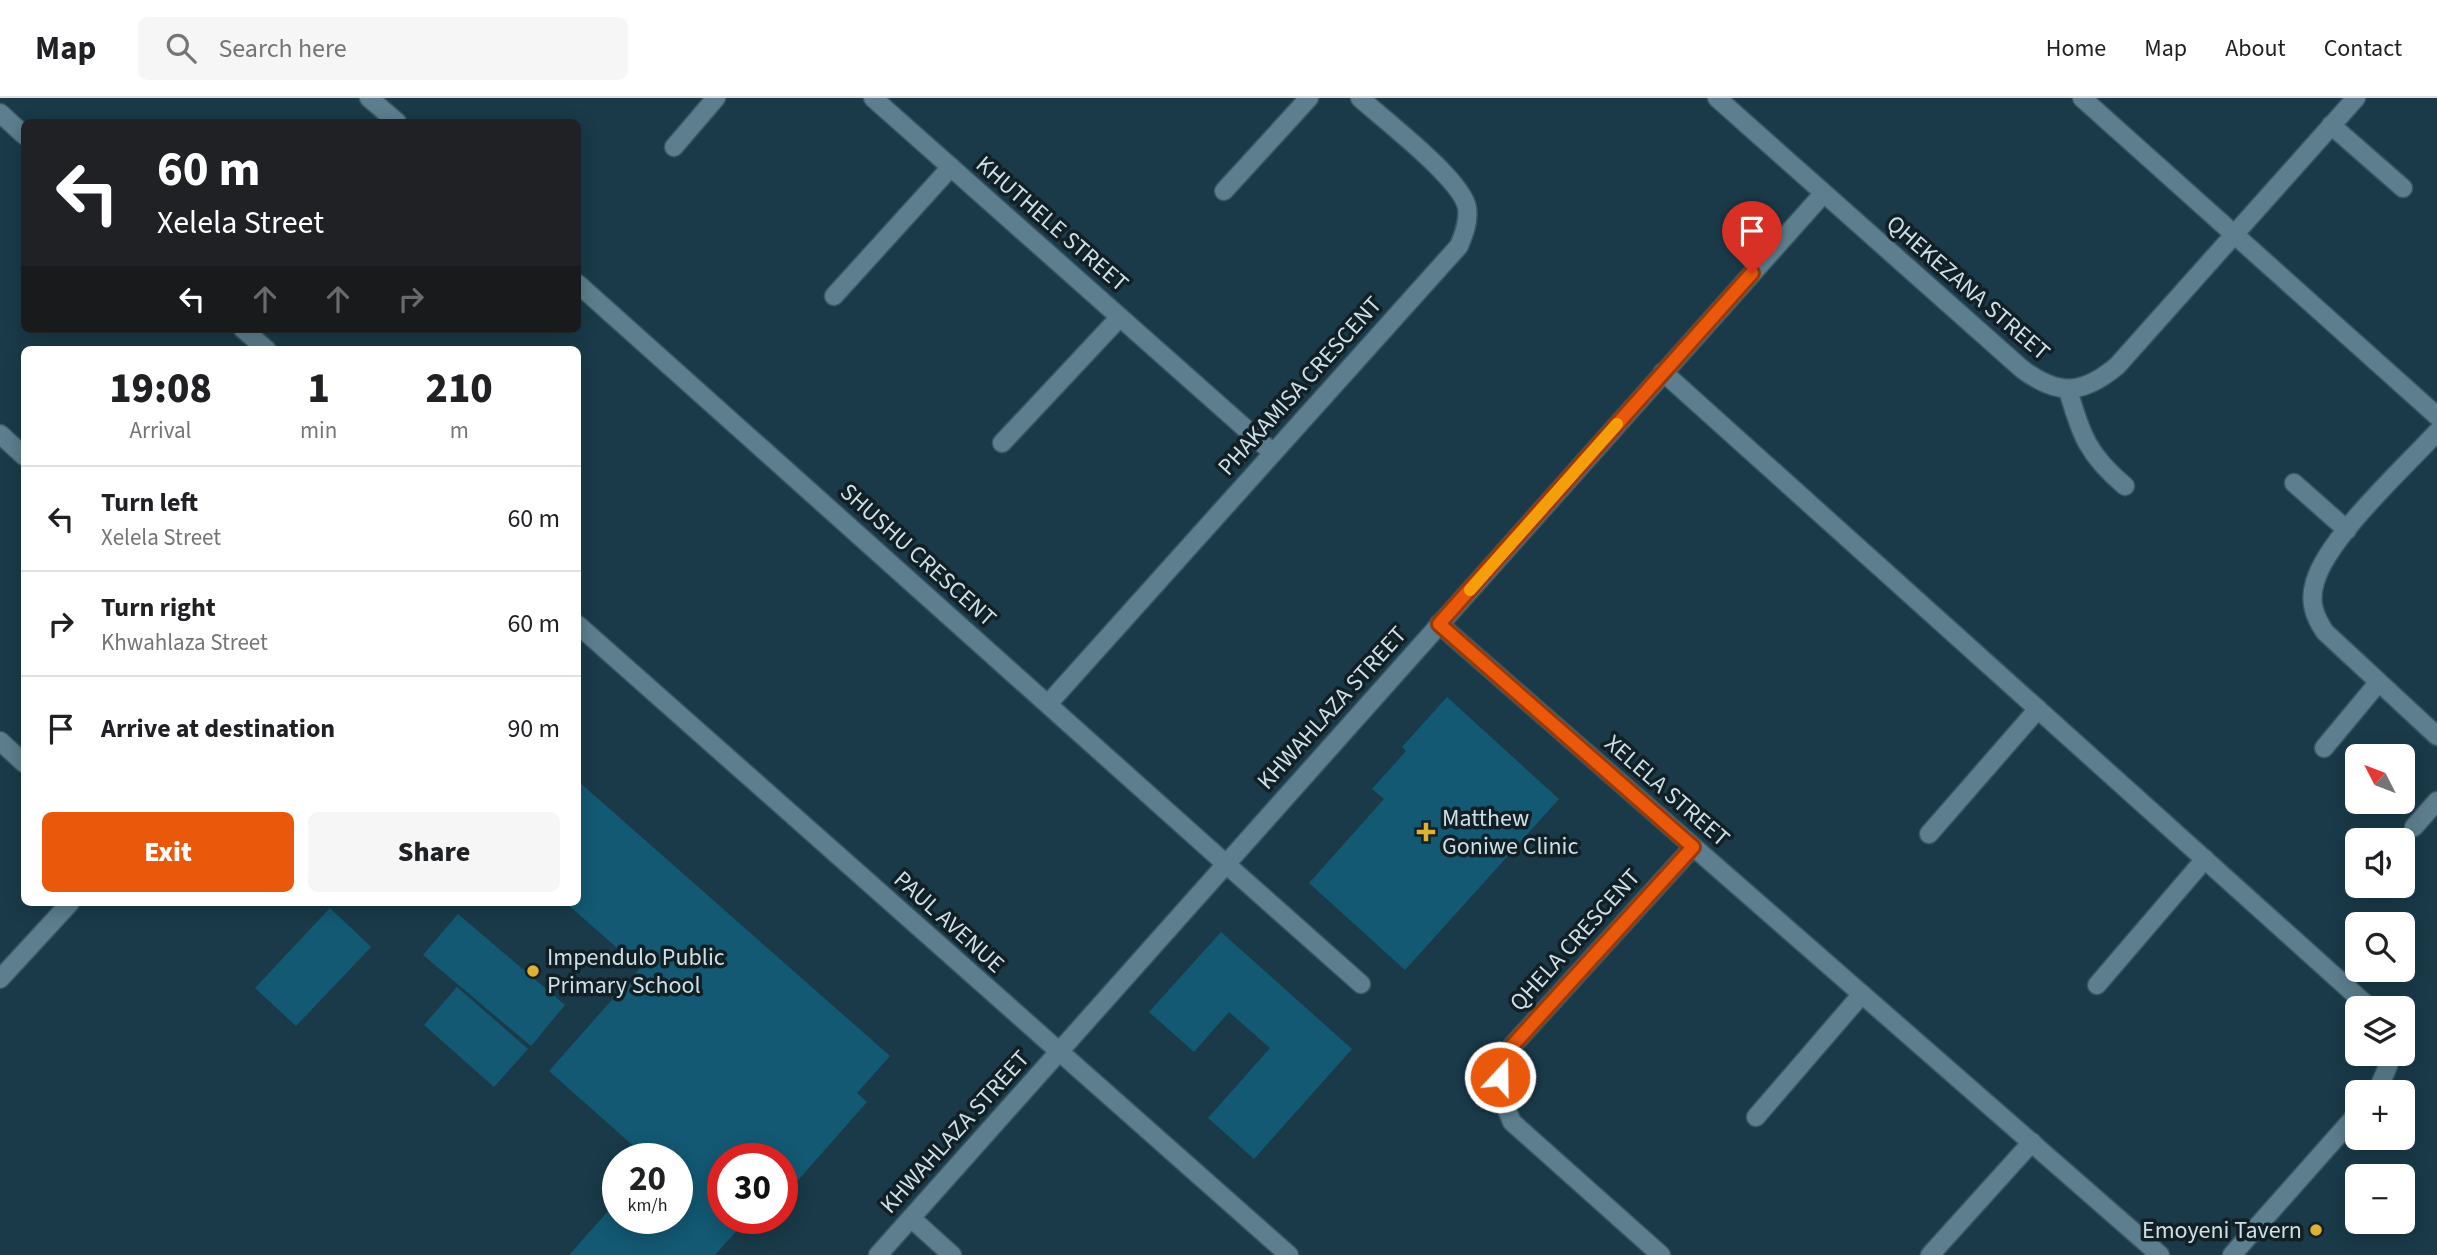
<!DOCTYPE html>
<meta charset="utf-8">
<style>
body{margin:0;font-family:"Source Sans 3",sans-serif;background:#f6f6f6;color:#202124;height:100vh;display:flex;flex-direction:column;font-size:26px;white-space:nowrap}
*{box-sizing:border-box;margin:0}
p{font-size:23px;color:#757577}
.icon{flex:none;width:38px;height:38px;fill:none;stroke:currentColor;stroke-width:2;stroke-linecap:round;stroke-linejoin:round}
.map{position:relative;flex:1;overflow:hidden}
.sheet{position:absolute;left:21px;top:248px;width:560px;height:560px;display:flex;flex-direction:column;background:#fff;border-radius:10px;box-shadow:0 4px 18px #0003}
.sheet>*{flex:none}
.top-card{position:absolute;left:21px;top:21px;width:560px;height:214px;border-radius:10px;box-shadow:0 4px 18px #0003;background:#202124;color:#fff;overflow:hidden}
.needle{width:46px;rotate:312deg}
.buttons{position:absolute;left:2345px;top:646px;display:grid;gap:14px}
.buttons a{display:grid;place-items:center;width:70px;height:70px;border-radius:10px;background:#fff;box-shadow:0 4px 18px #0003;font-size:35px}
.speed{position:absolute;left:602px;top:1045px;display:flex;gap:14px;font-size:35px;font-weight:700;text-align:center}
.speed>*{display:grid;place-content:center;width:91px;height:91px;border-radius:50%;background:#fff;box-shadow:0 4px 18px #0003;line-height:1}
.speed small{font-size:18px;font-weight:400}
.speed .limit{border:10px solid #d22;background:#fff;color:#111}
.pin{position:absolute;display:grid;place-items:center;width:60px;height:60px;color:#fff;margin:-72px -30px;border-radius:50% 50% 50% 0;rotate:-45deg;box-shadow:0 0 7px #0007}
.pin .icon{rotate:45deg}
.me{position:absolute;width:77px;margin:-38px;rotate:21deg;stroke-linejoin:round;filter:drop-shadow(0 0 5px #0008)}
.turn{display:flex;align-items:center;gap:24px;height:147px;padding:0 21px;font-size:32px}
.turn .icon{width:91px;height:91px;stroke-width:2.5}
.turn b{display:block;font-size:49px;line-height:60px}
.lanes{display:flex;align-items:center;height:66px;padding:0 21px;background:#0003;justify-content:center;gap:35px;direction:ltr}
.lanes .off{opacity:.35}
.eta{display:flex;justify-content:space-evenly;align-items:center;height:119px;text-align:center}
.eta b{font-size:42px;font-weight:800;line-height:49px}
.action{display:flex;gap:14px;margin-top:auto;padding:14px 21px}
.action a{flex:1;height:80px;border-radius:10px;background:#ea580c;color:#fff;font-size:28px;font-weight:800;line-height:80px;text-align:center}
.action a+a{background:#f6f6f6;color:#202124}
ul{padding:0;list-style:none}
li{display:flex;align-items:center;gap:21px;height:105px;padding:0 21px;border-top:2px solid #e0e0e0}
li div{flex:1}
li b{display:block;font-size:26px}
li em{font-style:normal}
header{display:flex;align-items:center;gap:42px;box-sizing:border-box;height:98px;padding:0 35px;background:#fff;border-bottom:2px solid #e0e0e0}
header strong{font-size:33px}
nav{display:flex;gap:38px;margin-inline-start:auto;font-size:24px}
.search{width:490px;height:63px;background:#f6f6f6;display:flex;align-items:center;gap:18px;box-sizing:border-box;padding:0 24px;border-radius:10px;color:#757577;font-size:26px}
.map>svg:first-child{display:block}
.building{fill:#135973}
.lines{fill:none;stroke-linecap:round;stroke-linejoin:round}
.service-casing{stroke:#395662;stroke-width:21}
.minor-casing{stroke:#395662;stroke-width:21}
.service{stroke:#5c7e8e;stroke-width:18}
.minor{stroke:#5c7e8e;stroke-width:18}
.route-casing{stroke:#983908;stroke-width:18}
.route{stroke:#ea580c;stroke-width:12}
.slow{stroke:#f59e0b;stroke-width:12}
.poi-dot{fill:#dfb034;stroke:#122026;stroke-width:2.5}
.labels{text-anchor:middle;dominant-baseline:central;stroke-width:7;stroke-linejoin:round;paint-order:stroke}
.street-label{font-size:24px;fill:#cddfe8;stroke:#122026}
.poi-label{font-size:24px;fill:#cddfe8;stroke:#122026;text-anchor:start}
</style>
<header>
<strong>Map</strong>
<div class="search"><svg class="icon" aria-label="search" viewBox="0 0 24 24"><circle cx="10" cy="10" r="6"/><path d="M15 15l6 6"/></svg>Search here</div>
<nav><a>Home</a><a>Map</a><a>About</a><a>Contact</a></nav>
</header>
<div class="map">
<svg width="2437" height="1157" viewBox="0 0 2437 1157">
<rect width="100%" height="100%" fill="#1a3a49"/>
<g class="building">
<polygon points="1447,599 1559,701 1405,872 1309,785 1384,701 1372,691 1406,653 1402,649"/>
<polygon points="578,683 890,958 857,995 867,1004 792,1089 782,1080 782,1060 723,1060 723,1120 748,1120 715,1157 569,1157 618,1102 618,1120 677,1120 677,1060 647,1060 549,973 640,870 566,805 578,805"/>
<polygon points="330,810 371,849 296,928 255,890"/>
<polygon points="458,816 565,907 531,948 423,857"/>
<polygon points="1221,834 1352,951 1254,1061 1208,1020 1270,950 1229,914 1194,954 1149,914"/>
<polygon points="457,889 528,951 494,989 424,927"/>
</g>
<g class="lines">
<g class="service-casing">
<polyline id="service" points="1226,766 1361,886"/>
</g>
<g class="minor-casing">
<g id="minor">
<polyline points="369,0 397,24"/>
<polyline points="873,0 1273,355"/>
<path d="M1717 0 2022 271C2058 298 2082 297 2117 268L2356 0"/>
<polyline points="2082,0 2437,318"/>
<polyline points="0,15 24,37"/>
<polyline points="2331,27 2403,90"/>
<polyline points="674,49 716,0"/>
<polyline points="1224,93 1309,0"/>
<polyline points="578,186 1226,766"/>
<polyline points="834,198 951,69"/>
<polyline points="243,231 267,252"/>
<polyline points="1663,274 2370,910"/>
<path d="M2068 292C2081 337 2088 357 2125 388"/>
<path d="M2437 334C2405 369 2327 440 2315 484 2309 503 2314 518 2325 534L2437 638"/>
<polyline points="0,336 24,358"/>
<polyline points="1002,345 1120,219"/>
<polyline points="2294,385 2347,432"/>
<polyline points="1439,526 2160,1157"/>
<polyline points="578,527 1289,1157"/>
<path d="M1048 606 1459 148C1464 136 1469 123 1467 110 1463 82 1384 22 1360 0"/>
<polyline points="0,643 24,665"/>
<polyline points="2324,650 2378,585"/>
<polyline points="2414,729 2437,703"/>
<polyline points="1929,736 2038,611"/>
<polyline points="0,881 70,805"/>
<polyline points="2097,887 2205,761"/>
<polyline points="2377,994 2388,968 2389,956"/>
<polyline points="1756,1019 1862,896"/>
<polyline points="911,1120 952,1157"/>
<polyline points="878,1157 1823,96"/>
<path d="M1661 1157 1512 1024C1499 996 1498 976 1512 948L1693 749"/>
<polyline points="1930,1157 2032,1044"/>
<polyline points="2232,1157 2357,1016"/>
</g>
</g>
<use href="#service" class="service"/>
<use href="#minor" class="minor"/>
</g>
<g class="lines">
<g class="route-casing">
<polyline id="route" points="1500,979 1512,948 1693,749 1439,526 1752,175"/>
</g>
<use href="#route" class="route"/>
<polyline class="slow" points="1470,492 1617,326"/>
</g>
<g class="poi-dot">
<path d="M1422.5 723.5h7v7h7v7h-7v7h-7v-7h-7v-7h7z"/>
<circle cx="533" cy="873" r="7"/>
<circle cx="2316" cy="1132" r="7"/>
</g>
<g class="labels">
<g class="street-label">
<text transform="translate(1052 126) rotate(41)">KHUTHELE STREET</text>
<text transform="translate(1968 190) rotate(41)">QHEKEZANA STREET</text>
<text transform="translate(1300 288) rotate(-48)">PHAKAMISA CRESCENT</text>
<text transform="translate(918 457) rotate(42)">SHUSHU CRESCENT</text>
<text transform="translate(1332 610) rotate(-48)">KHWAHLAZA STREET</text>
<text transform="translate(1667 693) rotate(41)">XELELA STREET</text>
<text transform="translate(949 824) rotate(42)">PAUL AVENUE</text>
<text transform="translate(1575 842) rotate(-48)">QHELA CRESCENT</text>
<text transform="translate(955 1034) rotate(-48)">KHWAHLAZA STREET</text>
</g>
<g class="poi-label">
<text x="1442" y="720">Matthew<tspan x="1442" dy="28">Goniwe Clinic</tspan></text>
<text x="547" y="859">Impendulo Public<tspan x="547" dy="28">Primary School</tspan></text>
<text x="2302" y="1132" text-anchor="end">Emoyeni Tavern</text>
</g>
</g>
</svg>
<div class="buttons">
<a><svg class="needle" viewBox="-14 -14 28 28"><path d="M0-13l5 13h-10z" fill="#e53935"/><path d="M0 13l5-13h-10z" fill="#757577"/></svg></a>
<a><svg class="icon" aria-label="sound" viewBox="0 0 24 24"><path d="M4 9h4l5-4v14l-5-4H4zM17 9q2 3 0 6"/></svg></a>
<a><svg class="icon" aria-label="search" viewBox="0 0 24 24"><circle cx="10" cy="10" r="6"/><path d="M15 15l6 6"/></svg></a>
<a><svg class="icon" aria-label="layers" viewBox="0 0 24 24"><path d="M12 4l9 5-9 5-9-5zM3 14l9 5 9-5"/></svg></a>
<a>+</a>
<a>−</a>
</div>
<div class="speed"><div>20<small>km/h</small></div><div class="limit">30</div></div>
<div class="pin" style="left:1752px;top:175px;background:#d93025"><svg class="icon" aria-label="arrive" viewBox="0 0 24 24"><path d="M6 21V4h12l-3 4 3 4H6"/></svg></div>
<svg class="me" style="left:1500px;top:979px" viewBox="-20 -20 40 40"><circle r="17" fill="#ea580c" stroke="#fff" stroke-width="3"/><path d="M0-11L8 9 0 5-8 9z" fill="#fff"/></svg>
<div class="top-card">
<div class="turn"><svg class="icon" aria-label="left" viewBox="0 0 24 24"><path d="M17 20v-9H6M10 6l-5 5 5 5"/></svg><div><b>60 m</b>Xelela Street</div></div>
<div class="lanes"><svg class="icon" aria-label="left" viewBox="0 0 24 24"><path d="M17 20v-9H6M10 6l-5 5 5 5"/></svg><svg class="icon off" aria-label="ahead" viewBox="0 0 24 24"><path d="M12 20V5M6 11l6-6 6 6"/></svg><svg class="icon off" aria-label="ahead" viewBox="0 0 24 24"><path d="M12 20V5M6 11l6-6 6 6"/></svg><svg class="icon off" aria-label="right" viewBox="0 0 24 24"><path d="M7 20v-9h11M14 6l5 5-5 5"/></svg></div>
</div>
<section class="sheet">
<div class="eta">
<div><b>19:08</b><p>Arrival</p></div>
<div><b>1</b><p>min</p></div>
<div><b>210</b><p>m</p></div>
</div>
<ul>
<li><svg class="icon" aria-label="left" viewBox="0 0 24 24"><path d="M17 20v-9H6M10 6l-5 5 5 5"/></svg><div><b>Turn left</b><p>Xelela Street</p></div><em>60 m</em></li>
<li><svg class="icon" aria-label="right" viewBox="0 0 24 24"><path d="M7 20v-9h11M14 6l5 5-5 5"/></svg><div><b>Turn right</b><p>Khwahlaza Street</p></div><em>60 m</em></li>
<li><svg class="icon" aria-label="arrive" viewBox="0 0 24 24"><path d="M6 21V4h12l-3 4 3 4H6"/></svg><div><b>Arrive at destination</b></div><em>90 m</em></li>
</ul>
<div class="action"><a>Exit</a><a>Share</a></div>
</section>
</div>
